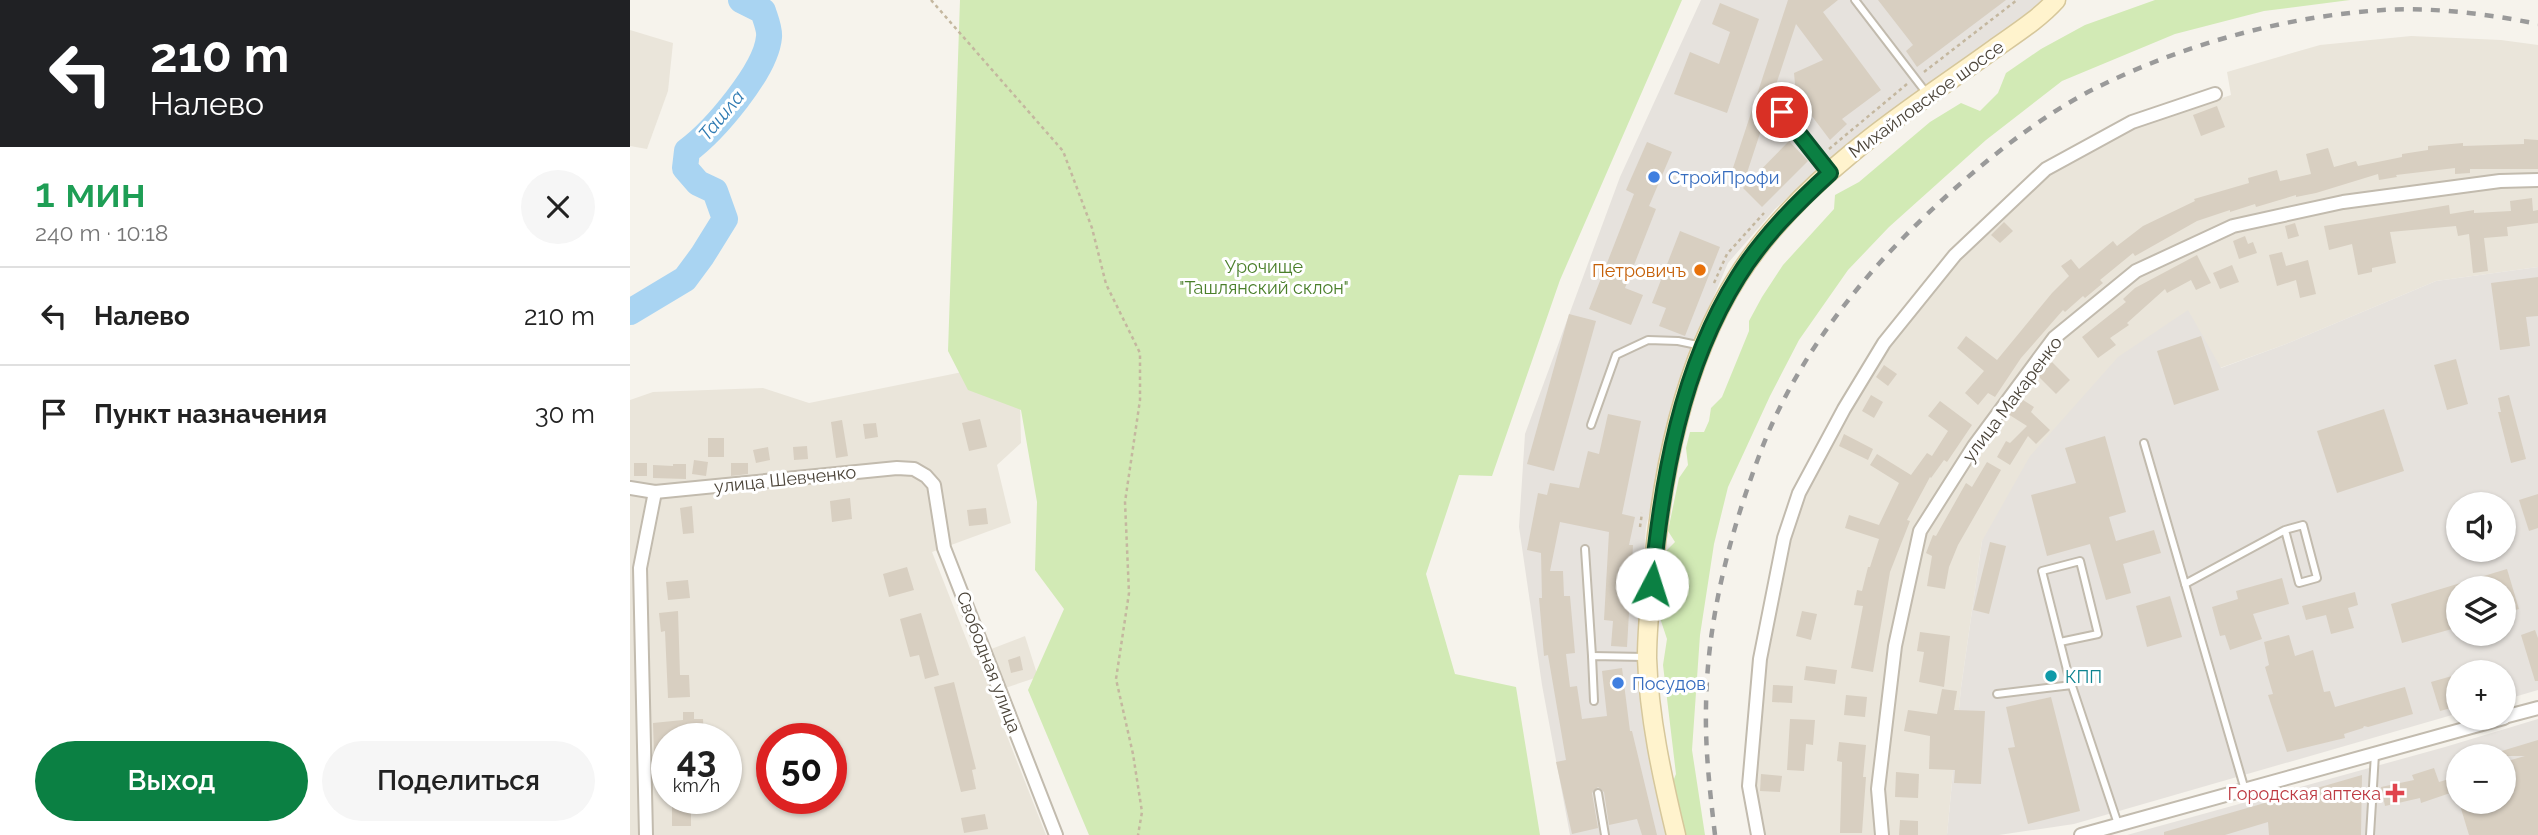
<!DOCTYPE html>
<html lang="ru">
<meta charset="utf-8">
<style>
body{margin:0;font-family:Raleway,sans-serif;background:#f6f6f6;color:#222;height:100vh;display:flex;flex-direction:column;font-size:26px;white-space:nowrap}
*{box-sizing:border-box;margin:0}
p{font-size:23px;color:#767676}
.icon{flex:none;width:38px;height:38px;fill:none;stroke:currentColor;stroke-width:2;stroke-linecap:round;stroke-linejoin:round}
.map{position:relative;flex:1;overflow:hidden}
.details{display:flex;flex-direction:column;background:#fff;width:630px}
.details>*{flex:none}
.banner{background:#202124;color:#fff;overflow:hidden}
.tools{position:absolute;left:1816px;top:492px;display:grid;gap:14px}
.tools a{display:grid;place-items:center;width:70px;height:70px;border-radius:50%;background:#fff;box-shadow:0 2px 5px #0004;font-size:35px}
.speed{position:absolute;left:21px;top:723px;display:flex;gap:14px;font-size:35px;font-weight:700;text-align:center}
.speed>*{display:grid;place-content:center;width:91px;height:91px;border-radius:50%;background:#fff;box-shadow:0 2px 5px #0004;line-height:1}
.speed small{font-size:18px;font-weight:400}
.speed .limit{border:10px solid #d22;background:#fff;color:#111}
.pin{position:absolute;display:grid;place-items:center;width:60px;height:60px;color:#fff;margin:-30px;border:4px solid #fff;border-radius:50%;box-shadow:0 2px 7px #0007}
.me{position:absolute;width:77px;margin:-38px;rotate:5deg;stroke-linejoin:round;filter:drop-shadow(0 0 5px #0008)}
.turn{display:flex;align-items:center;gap:24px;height:147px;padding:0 35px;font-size:32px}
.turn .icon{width:91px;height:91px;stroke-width:2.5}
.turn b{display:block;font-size:49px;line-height:60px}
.round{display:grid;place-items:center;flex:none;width:74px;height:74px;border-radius:37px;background:#f6f6f6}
.summary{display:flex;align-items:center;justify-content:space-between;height:119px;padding:0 35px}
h1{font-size:42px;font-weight:600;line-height:52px;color:#1e9e55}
.cta{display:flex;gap:14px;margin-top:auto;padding:14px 35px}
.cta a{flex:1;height:80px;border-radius:42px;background:#0b8043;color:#fff;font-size:28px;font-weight:600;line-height:80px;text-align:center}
.cta a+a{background:#f6f6f6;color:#222}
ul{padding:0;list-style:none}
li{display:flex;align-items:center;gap:21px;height:98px;padding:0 35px;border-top:2px solid #e0e0e0}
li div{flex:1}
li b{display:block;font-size:26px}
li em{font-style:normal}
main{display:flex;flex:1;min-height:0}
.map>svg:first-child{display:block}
.residential{fill:#eae5da;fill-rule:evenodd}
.industrial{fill:#e6e2dd;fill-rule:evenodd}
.green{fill:#d2eab5}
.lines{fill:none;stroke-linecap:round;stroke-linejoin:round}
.river{stroke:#a9d4f2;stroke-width:26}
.building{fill:#d8cfc1}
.service-casing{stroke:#c2bbae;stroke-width:10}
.minor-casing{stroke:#c2bbae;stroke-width:16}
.secondary-casing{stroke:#d6c79b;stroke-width:21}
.path{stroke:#c4b79f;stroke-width:2.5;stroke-dasharray:3.5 3.5;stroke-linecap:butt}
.service{stroke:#fff;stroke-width:6}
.minor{stroke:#fff;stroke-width:12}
.secondary{stroke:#fff3cd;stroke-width:18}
.rail{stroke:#9a9a9a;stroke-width:4.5;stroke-dasharray:9 9;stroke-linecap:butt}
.route-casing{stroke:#07532c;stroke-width:18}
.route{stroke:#0b8043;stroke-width:12}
.shop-dot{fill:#3f7fe0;stroke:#fff;stroke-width:2.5}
.food-dot{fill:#e8710a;stroke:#fff;stroke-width:2.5}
.culture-dot{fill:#0f9aa8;stroke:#fff;stroke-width:2.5}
.health-dot{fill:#e0444e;stroke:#fff;stroke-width:2.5}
.labels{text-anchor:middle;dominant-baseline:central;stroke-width:6;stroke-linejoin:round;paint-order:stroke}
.street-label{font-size:18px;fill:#4b4439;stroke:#fff}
.shop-label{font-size:18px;fill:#366cbe;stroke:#fff;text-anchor:start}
.park-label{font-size:18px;fill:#4a7f2a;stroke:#fff}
.food-label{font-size:18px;fill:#c56008;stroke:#fff;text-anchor:end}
.culture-label{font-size:18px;fill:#0d838f;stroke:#fff;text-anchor:start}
.health-label{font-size:18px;fill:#be3a42;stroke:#fff;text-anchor:end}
.water-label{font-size:19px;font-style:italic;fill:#2e7ab2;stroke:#fff}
</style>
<main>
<section class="details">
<div class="banner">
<div class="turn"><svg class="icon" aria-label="left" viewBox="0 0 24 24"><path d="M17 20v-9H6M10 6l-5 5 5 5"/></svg><div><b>210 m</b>Налево</div></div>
</div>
<div class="summary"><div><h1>1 мин</h1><p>240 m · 10:18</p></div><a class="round"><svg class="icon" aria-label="close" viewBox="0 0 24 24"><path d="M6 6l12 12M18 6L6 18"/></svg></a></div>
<ul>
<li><svg class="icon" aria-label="left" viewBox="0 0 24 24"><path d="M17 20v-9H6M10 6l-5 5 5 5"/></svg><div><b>Налево</b></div><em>210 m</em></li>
<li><svg class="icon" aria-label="arrive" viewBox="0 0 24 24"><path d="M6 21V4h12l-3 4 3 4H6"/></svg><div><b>Пункт назначения</b></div><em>30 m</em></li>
</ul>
<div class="cta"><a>Выход</a><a>Поделиться</a></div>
</section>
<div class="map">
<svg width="1908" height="835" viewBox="0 0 1908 835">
<rect width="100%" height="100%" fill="#f6f3ec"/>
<g class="residential">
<polygon points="0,30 43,43 38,91 17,149 0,146"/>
<polygon points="1781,36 1871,40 1908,45 1908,267 1806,281 1656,344 1590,368 1352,541 1331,688 1317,835 1134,835 1126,786 1133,664 1160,539 1175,494 1216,414 1259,347 1326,261 1418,175 1505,127 1601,95 1597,72 1690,45"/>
<path d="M382 362 390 401 391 443 367 465 381 523 302 552 343 656 395 636 408 677 360 693 416 835H0V400L23 392 133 388 179 403ZM37 738H96V798H37ZM142 738H201V798H142Z"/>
</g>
<g class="industrial">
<polygon points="1071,0 1416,0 1401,14 1212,149 1145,209 1098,263 1060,352 1037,437 1016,527 1007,648 1013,724 1037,835 940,835 912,685 889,527 895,434 990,177"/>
<path d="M1908 267V690L1874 700V672H1829V713L1444 824 1369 835H1317L1331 688 1352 541 1400 456 1488 357 1558 310 1591 368 1656 344 1806 281ZM1829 504H1874V550H1829ZM1829 588H1874V634H1829Z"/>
<path d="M1908 719V835H1497L1815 747ZM1829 756H1874V802H1829Z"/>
</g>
<g class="green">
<polygon points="330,0 1052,0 930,280 862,476 829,475 796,574 825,674 886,687 910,835 459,835 398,690 434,609 405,570 407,502 391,410 338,390 318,351"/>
<polygon points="1525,0 1720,0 1634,11 1545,34 1432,81 1356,140 1259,227 1218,270 1169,340 1140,396 1098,487 1084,544 1070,635 1062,750 1075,835 1054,835 1042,784 1046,774 1033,665 1037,639 1030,618 1036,551 1045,542 1038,531 1049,478 1058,465 1056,448 1060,432 1074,432 1079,421 1081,408 1092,397 1119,331 1119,321 1132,297 1153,265 1204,209 1205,195 1229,182 1300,122 1331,103 1350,111 1368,93 1376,73 1411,49 1455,25"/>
</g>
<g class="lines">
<path class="river" d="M0 312 55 279 72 256 95 219 85 191 68 183 55 168 57 151C84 131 136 71 139 37 140 29 135 18 133 11L111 0"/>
</g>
<g class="building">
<polygon points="1158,0 1208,0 1193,12 1251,90 1212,119 1217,124 1200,140 1166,95 1164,73 1193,60 1166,24 1113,185 1099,180"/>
<polygon points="1248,0 1376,0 1287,67 1276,51 1283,45"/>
<polygon points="1090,3 1129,19 1097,113 1044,94 1060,52 1089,64 1100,32 1082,24"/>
<polygon points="1587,106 1595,127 1571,136 1563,115"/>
<polygon points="1894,139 1908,140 1908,169 1840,169 1840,173 1825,174 1825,168 1766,175 1767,177 1749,180 1748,174 1686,193 1666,197 1666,195 1626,207 1625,204 1600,212 1600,210 1567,221 1505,256 1503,253 1470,280 1473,283 1455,298 1453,296 1435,312 1433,310 1391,358 1365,397 1358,393 1348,405 1335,393 1354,371 1327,348 1336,336 1367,360 1422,293 1439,276 1431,266 1441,259 1449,269 1483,241 1487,246 1513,226 1565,201 1564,199 1619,183 1618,178 1647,170 1650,181 1681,174 1676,154 1698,148 1704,167 1726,161 1728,166 1772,157 1772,154 1798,150 1798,146 1833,143 1833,146 1894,144"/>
<polygon points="1159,141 1178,161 1132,207 1113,188"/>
<polygon points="1017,142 1042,152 1019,206 1026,209 995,288 1013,295 1001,325 959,309 1004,194 996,190"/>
<polygon points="1902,198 1903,211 1908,210 1908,223 1877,227 1878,236 1854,238 1858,271 1843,273 1839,234 1828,236 1826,226 1760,232 1766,263 1742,268 1742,272 1728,275 1722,244 1699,250 1694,226 1819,205 1820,214 1844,210 1844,213 1881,211 1880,201"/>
<polygon points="1374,222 1383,231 1370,243 1361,235"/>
<polygon points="1665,223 1669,236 1658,239 1655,226"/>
<polygon points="1050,231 1090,247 1055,336 1029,326 1036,308 1022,303"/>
<polygon points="1615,236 1618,244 1623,242 1627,253 1609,259 1603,241"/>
<polygon points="1652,252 1656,266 1678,260 1686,294 1670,298 1666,280 1647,286 1639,255"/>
<polygon points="1567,255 1581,283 1566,290 1561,280 1537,293 1535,289 1497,323 1499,325 1480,338 1486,345 1468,358 1452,337 1496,302 1493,299 1505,288"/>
<polygon points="1602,265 1609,282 1590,289 1583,273"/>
<polygon points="1908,277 1908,316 1896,317 1900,346 1870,350 1861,283"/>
<polygon points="939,314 966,321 924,471 897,464"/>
<polygon points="1571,336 1589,390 1544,405 1527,351"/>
<polygon points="1826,359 1838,404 1817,410 1804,365"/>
<polygon points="1422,362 1440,380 1426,394 1408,376"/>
<polygon points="1254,365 1267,374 1258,386 1246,377"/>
<polygon points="1241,395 1253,402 1244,418 1232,411"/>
<polygon points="1879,395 1896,459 1881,463 1868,412 1871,412 1868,398"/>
<polygon points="1390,398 1404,407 1401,412 1420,430 1406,444 1398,436 1380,465 1367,457 1376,441 1380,443 1397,426 1378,414"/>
<polygon points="1310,401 1342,425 1317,462 1314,460 1301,478 1300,477 1277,520 1280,521 1260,572 1243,672 1221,668 1233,606 1224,605 1227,590 1232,591 1238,567 1240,567 1249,539 1215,528 1219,515 1249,525 1269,483 1240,465 1247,454 1281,475 1297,453 1302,456 1318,431 1298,416"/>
<polygon points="1754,409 1774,471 1707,493 1687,431"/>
<polygon points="978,414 1011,421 992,514 1005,517 999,545 1003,545 997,647 981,646 983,621 974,620 979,532 930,522 920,571 933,571 934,596 940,596 945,653 936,654 940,687 947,686 952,719 977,716 972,671 992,668 1000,731 1002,731 1027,835 1012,835 1007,819 979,825 974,792 968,787 962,793 968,828 942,834 926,762 936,760 918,655 914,656 909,598 912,598 911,553 897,550 908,493 917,495 920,483 949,488 958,451 969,454"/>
<polygon points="350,419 357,447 339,451 332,423"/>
<polygon points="212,420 218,456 206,458 201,422"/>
<polygon points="246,423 248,437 235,439 233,424"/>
<polygon points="1214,434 1243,449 1238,460 1209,446"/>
<polygon points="1475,436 1496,512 1479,517 1486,541 1524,530 1531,553 1493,564 1501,593 1476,600 1460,544 1417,556 1401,495 1446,483 1435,448"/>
<rect x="78" y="438" width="16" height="19"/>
<polygon points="177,446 178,459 164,460 163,447"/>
<polygon points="138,447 140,460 126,463 123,450"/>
<polygon points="64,460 78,462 76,476 62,474"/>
<polygon points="1357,462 1371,470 1328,545 1319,567 1315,589 1297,586 1302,556 1296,553 1303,535 1306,536 1336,483 1342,487"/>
<rect x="4" y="463" width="13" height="13"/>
<polygon points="101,463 118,463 118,474 101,476"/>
<polygon points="43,464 56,464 56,479 23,478 23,465 43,466"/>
<polygon points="1908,494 1908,528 1899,531 1889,500"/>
<polygon points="220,498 222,519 202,522 200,501"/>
<polygon points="62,506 64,533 53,534 50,508"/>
<polygon points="356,508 358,524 339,526 337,510"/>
<polygon points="1360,542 1376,546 1359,614 1343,610"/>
<polygon points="277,567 284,590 259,597 253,574"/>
<polygon points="1877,569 1889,609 1874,613 1874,588 1829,588 1829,627 1772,643 1761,604"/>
<polygon points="1652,578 1659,604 1623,614 1632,639 1600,650 1595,635 1590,636 1582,607 1608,599 1606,591"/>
<polygon points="58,580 60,598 38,600 36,582"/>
<polygon points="1725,592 1728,605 1718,608 1724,628 1701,634 1696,615 1676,620 1672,606"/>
<polygon points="1540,596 1552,637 1517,647 1506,606"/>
<polygon points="48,611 50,675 59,675 60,697 38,698 35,631 31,632 29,613"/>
<polygon points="1172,611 1187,614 1181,640 1166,636"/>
<polygon points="291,613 309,675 295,679 289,655 280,657 270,619"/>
<polygon points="1905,630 1908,638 1908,681 1905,681 1891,635"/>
<polygon points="1290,632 1320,636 1314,687 1289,682 1294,652 1287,651"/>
<polygon points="1659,635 1665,656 1683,650 1694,692 1700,691 1705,707 1775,687 1783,714 1738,727 1734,726 1733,728 1714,734 1715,738 1657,752 1638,695 1643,694 1635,667 1639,665 1634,642"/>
<polygon points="390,656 393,670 381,673 378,660"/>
<polygon points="1176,666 1207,670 1205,684 1174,680"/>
<polygon points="1829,674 1829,706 1810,711 1801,682"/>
<polygon points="324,682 346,769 342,770 346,789 331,792 304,687"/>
<polygon points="1143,685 1163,686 1162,703 1142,702"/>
<polygon points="1312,689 1327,691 1324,710 1355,711 1351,784 1324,783 1325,770 1299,769 1300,736 1274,731 1278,710 1307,714"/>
<polygon points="1216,695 1237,697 1235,717 1214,715"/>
<polygon points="1421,697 1450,811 1398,824 1378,748 1385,747 1376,707"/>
<polygon points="53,712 64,712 64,719 73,719 74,738 37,738 37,753 24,754 23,723 53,720"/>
<polygon points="1160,719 1185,720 1183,745 1176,744 1174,771 1157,770"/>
<polygon points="1908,740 1908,835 1839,835 1829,802 1874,802 1874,762 1895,756 1866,756 1865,753"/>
<polygon points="1209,742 1236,745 1233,777 1236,777 1232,833 1210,833 1212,762 1207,761"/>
<polygon points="1804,768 1809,782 1829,776 1829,790 1791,803 1790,798 1755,806 1751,787 1784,780 1782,775"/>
<polygon points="1266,772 1289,774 1288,798 1265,797"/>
<polygon points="1131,774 1152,776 1150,792 1130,791"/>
<polygon points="1732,775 1731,835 1639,835 1638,822 1595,835 1534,835 1534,832"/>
<rect x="42" y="798" width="19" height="28"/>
<polygon points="355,814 358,829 334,833 331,818"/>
<polygon points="1270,820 1288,821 1288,835 1269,835"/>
</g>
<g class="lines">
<g class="service-casing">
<g id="service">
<polyline points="1225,0 1298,95"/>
<polyline points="1152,112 1199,171"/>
<polyline points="961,425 986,355 1018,340 1048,341 1072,346"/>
<polyline points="1514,443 1615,790"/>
<polyline points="955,549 962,656"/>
<polyline points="1555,584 1655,530 1673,525 1687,578 1669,583 1655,530"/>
<polyline points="1430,642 1468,634 1450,561 1412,571 1438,674 1488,824"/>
<polyline points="1367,694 1442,685"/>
<polyline points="964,701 962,656 1015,657"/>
<polyline points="968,793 975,835"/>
<polyline points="1740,835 1745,754"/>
</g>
</g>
<g class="minor-casing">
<g id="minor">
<polyline points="0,488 25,492 267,468 284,469 296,476 304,485 314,548 426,835"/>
<polyline points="1874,717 1908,708"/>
<polyline points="16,835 10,568 25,492"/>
<polyline points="1128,835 1119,786 1130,659 1154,538 1169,493 1214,409 1254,343 1325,255 1416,169 1502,122 1585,94"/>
<polyline points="1252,835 1248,789 1265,646 1290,531 1344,446 1424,338 1506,271 1603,226 1713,202 1870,181 1908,180"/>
<polyline points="1451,835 1874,718"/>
</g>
</g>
<g class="secondary-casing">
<path id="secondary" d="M1046 835C1032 777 1019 717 1017 658 1017 630 1020 601 1023 573 1032 472 1053 363 1108 276 1138 229 1180 187 1223 152 1267 115 1317 83 1364 49 1385 34 1409 19 1426 0"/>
</g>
<g class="path">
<polyline points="301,0 433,151 462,228 476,284 510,353 510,400 495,502 499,593 486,679 503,754 512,812 508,835"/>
<polyline points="1294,72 1387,0"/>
<polyline points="1199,149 1277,84"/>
<polyline points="1084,283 1097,254 1134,213"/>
<polyline points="1010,527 1012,513"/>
</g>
<use href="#service" class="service"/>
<use href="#minor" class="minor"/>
<use href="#secondary" class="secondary"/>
<path class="rail" d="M1085 835C1080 792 1075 750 1076 707 1077 621 1099 536 1129 456 1159 374 1213 299 1274 237 1328 182 1403 118 1472 85 1558 43 1658 16 1753 10 1804 7 1858 14 1908 24"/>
</g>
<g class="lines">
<g class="route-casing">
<path id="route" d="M1022 584C1032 479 1051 368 1108 277 1132 238 1166 204 1200 173L1152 112"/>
</g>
<use href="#route" class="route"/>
</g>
<g class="shop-dot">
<circle cx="1024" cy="177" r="7"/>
<circle cx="988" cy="683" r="7"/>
</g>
<circle class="food-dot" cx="1070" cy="270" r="7"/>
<circle class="culture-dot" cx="1421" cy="676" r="7"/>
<path class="health-dot" d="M1761.5 782.5h7v7h7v7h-7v7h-7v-7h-7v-7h7z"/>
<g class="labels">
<g class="street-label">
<text transform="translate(1296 99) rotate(-36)">Михайловское шоссе</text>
<text transform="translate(1382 399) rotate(-53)">улица Макаренко</text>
<text transform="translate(155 479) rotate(-6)">улица Шевченко</text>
<text transform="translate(359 662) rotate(69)">Свободная улица</text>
</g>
<g class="shop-label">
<text x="1038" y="177">СтройПрофи</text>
<text x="1002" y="683">Посудов</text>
</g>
<g class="park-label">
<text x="634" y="266">Урочище<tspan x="634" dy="21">"Ташлянский склон"</tspan></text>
</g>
<g class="food-label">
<text x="1056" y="270">Петровичъ</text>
</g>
<g class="culture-label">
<text x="1435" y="676">КПП</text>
</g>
<g class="health-label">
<text x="1751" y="793">Городская аптека</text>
</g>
<g class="water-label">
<text transform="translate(91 115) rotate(-50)">Ташла</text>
</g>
</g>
</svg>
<div class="tools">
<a><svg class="icon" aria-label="sound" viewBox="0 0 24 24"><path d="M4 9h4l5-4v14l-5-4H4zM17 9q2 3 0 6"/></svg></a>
<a><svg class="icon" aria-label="layers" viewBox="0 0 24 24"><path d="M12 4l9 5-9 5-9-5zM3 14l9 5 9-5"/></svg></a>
<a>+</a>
<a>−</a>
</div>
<div class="speed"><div>43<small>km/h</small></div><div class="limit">50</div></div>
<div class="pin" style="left:1152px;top:112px;background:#d93025"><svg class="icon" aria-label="arrive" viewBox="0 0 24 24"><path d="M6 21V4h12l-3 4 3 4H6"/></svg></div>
<svg class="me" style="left:1022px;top:584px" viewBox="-20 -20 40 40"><circle r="19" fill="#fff"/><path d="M0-13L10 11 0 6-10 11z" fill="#0b8043"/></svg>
</div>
</main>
